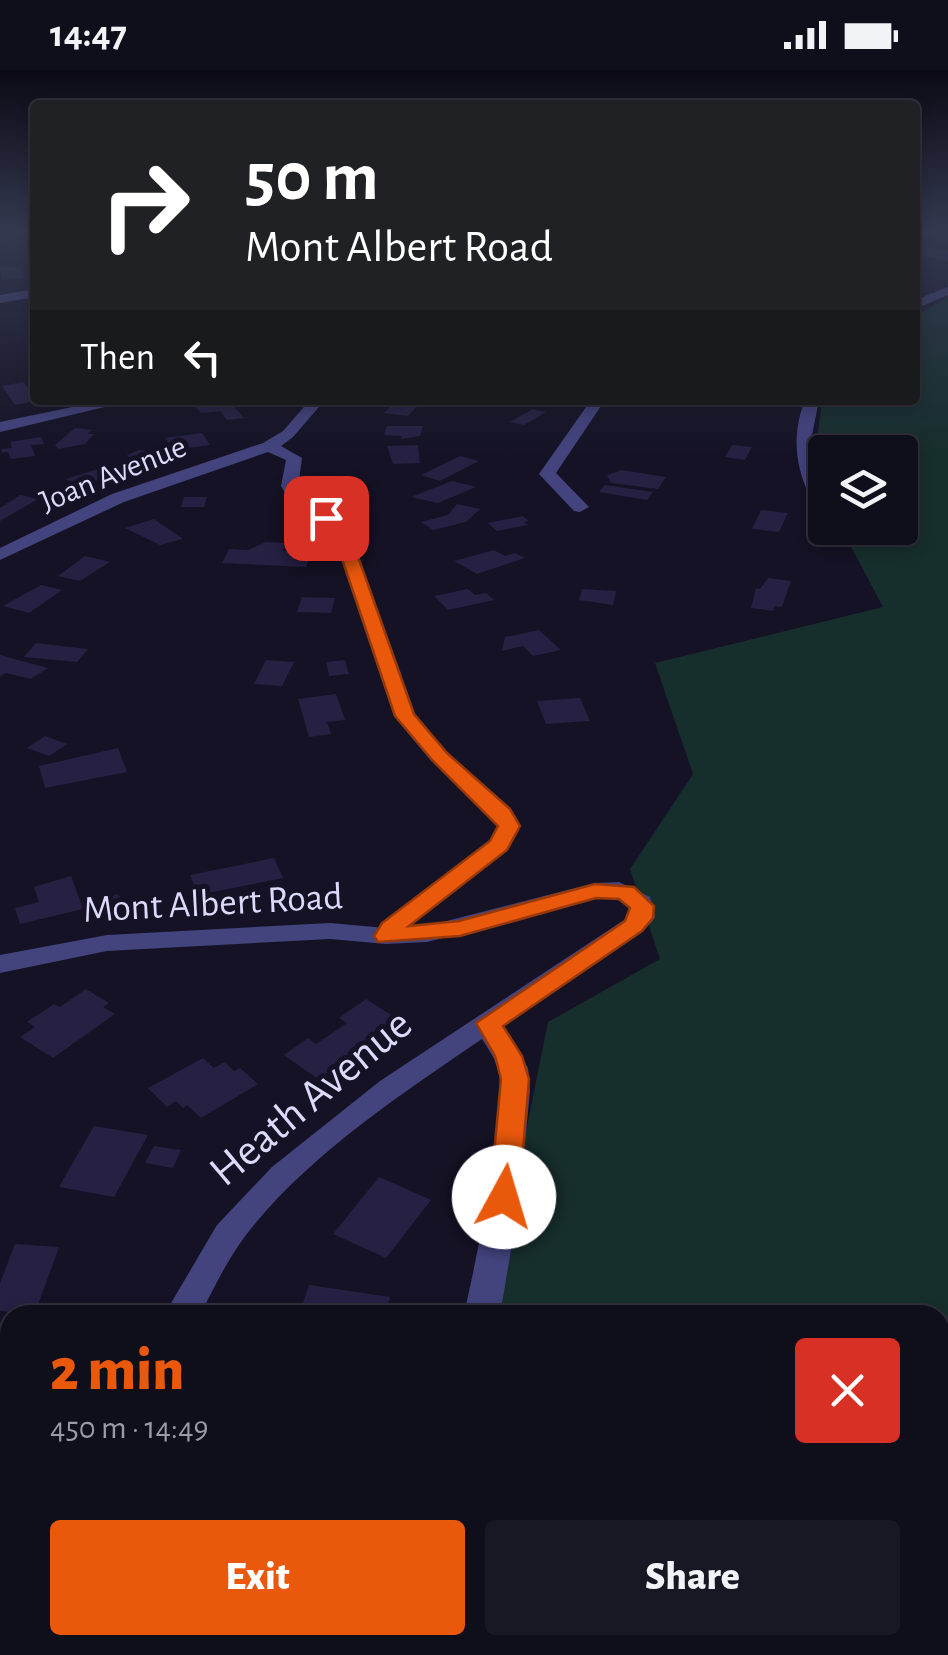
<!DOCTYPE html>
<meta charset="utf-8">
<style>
body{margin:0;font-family:"Alegreya Sans",sans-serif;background:#181724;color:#f1f3f6;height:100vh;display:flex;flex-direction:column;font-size:38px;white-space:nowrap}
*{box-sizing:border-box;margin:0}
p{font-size:32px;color:#9b9ca3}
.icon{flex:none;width:55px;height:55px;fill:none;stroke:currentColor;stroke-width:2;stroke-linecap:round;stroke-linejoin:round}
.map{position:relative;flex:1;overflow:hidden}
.side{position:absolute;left:0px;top:1235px;width:950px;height:350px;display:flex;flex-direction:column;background:#0f0e1b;border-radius:30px 30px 0 0;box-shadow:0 5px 15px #0003,0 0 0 2px #2f2e3a}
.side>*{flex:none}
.hud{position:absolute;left:30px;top:30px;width:890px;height:305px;border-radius:10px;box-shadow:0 5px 15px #0003,0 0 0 2px #2f2e3a;background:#202124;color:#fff;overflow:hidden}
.fabs{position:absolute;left:808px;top:365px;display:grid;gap:20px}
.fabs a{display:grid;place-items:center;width:110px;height:110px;border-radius:10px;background:#0f0e1b;box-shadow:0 5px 15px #0003,0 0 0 2px #2f2e3a;font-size:50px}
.pin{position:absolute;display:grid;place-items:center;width:85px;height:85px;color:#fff;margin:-42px;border-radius:20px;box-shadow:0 5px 15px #0006}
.me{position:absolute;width:110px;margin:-55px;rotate:6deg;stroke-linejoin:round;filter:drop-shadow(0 0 8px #0008)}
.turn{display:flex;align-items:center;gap:35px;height:210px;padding:0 50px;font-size:45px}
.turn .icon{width:130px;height:130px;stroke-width:2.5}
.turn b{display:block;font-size:70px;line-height:85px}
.then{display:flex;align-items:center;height:95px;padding:0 50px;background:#0003;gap:20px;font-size:38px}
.round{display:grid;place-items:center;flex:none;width:105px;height:105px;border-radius:10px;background:#181724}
.head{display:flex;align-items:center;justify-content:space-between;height:170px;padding:0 50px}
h1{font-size:60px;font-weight:800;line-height:75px;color:#ea580c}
.button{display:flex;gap:20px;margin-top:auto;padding:20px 50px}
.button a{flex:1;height:115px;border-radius:10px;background:#ea580c;color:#fff;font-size:40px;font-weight:800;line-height:115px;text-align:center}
.button a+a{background:#181724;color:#f1f3f6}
.status{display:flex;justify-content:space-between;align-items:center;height:70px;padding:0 50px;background:#0f0e1b;direction:ltr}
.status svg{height:28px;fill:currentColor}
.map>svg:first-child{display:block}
.green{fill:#162e2c}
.building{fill:#262043}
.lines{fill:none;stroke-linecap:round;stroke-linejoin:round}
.lane{fill:#43437e;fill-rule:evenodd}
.street{fill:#43437e;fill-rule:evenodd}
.route{fill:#ea580c;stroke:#983908;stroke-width:2.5}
.labels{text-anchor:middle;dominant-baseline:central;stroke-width:10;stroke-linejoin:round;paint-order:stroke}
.far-street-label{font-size:32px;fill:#dcdafb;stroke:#141224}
.street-label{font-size:38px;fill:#dcdafb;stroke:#141224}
.near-street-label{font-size:45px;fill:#dcdafb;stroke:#141224}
</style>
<div class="status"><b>14:47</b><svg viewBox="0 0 49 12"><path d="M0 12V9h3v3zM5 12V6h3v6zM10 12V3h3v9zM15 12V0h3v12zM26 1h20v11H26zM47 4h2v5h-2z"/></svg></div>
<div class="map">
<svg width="948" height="1585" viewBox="0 0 948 1585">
<rect width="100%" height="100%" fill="#141224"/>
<polygon class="green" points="948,227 948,1585 421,1585 423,1575 940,1575 940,1245 489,1245 548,952 660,889 630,799 693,704 655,593 883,537 841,458 900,458 900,382 825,382 825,428 813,404 822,330 915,330 915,246"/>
<g class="building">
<polygon points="926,176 948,181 948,191 919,185"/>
<polygon points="0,196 20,198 25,208 2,210"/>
<polygon points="23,312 35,325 35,331 15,335 2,316"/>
<polygon points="397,330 423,330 408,346 384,343"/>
<polygon points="230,332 244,348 227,350 220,341 201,343 196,337"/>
<polygon points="533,339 546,342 524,355 510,352"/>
<polygon points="387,356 423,356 420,366 401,369 402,366 384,365"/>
<polygon points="75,358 92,360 87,364 94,364 85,374 58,379 55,375"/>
<polygon points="202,363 210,375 173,380 165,368"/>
<polygon points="41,367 44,374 31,375 35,386 11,389 8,382 2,383 1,379 12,378 10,372"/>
<polygon points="418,375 420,393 393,394 387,376"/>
<polygon points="732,375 752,377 745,390 725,387"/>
<polygon points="139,380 153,381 161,393 120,400 117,394 132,392 127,385"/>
<polygon points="460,386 479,391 440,411 421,405"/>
<polygon points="104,397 117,403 66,422 56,418 72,412 66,409"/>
<polygon points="622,400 666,407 658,419 611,413 607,405"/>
<polygon points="452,411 476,417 438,433 411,427"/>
<polygon points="605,415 653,422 647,430 599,422"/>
<polygon points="20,425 38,429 0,451 0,438"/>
<polygon points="184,427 207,427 204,437 181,437"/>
<polygon points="457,434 480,439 466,452 433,460 421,452 448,445"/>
<polygon points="761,440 788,443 779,462 752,459"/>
<polygon points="523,446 529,451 524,452 528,455 497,461 488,453"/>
<polygon points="154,449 183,469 160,475 125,458"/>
<polygon points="266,472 286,473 283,481 311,483 306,497 222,493 229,479 248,480"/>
<polygon points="494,480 505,486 515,483 525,488 477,504 454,491"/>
<polygon points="85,486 110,492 80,511 58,506"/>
<polygon points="768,508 791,511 782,537 775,536 773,541 751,538 756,518 760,519"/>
<polygon points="41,515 62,520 29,543 3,536"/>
<polygon points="468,519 475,525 486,523 494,530 448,540 434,526"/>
<polygon points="582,519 616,521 613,535 579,530"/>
<polygon points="302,527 335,528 331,543 297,542"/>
<polygon points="539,560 561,580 533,586 523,576 502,581 505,567"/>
<polygon points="36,573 88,579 77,592 24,587"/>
<polygon points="0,585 48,598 31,609 6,603 0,607"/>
<polygon points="266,590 294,592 282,616 254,614"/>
<polygon points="345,590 349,604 329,606 326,592"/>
<polygon points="336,624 345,650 327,652 331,664 309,667 298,629"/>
<polygon points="580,628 590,651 546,654 537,631"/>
<polygon points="45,666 67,674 49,686 27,678"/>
<polygon points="118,678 127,702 45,718 39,696"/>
<polygon points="274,788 283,808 198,825 190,805"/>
<polygon points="71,806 83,839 20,854 15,838 39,832 34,817"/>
<polygon points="117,824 129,836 102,847 90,835"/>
<polygon points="86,919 109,933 103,937 115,944 53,988 20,967 35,957 27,952 54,934 60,937"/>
<polygon points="366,929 401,951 318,1009 284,985 308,968 316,974 347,953 339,948"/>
<polygon points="203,988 214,998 225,992 234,1001 240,998 258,1014 201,1048 187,1035 183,1038 176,1031 167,1037 148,1018"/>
<polygon points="94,1056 148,1065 114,1127 59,1117"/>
<polygon points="154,1076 181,1080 173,1098 145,1093"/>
<polygon points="379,1107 431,1130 386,1188 333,1164"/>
<polygon points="15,1174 59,1177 35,1243 0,1241 0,1213"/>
<polygon points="309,1215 390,1227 385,1245 299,1245"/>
<polygon points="176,1575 258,1575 246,1585 183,1585"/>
</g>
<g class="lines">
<polygon class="lane" points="440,684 444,685 506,741 515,762 503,778 396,862 391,869 381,869 379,866 386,856 495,772 503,762 497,745 436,689 434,687 436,685"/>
<g class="street">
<polygon points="948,217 948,225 915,239 915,230"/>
<polygon points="35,219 35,227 0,233 0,225"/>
<polygon points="106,330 134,330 0,362 0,352"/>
<polygon points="310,330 325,330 293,367 281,376 302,388 298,418 338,449 352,467 415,644 451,687 448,692 432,692 394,646 334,468 286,425 281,416 286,390 268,382 124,432 0,490 0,478 112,424 263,373 283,361"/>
<polygon points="591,330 605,330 556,403 589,437 580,442 574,441 539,404"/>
<path d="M805 330H819L811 370 825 423 822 439 816 438C796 404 790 367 805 330Z"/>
<path d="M619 812 650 827 655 847 651 853 503 955 528 998 530 1021 520 1127 500 1245H464C474 1197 511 1036 497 996 494 987 487 977 482 969 400 1025 307 1086 246 1165 227 1190 214 1218 200 1245H164L217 1155 272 1097 380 1011 624 850 629 845 628 836 614 828 596 829 427 872 386 874 330 869 107 881 0 903V885L107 865 330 853 386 858 427 856 595 813Z"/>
<polygon points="10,1421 10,1460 0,1464 0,1425"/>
<polygon points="395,1575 437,1575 435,1585 393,1585"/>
</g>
</g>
<linearGradient id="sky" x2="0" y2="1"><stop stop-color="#0b0a14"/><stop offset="0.42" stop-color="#343950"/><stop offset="1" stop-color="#343950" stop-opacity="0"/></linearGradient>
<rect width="948" height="384" fill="url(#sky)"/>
<polygon class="route" points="320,444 332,444 351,467 414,644 447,683 510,739 520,756 507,780 409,856 459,851 595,814 634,817 654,836 653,848 642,861 503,956 522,986 529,1009 519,1127 515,1135 504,1138 494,1135 490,1127 501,1009 495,986 476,953 625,851 630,838 619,829 596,828 460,866 378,872 374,866 382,853 490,771 498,756 433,691 395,646 335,468 318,448"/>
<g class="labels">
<g class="far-street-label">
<text transform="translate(113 404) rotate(-22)">Joan Avenue</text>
</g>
<g class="street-label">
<text transform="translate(213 834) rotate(-3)">Mont Albert Road</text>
</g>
<g class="near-street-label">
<text transform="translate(311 1028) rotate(-40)">Heath Avenue</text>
</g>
</g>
</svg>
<div class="fabs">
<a><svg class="icon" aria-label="layers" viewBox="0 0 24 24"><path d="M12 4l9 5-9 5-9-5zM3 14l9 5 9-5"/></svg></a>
</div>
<div class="pin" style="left:326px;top:448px;background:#d93025"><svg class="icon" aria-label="arrive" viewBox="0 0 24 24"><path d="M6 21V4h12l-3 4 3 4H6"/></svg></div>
<svg class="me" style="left:504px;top:1127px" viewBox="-20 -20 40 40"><circle r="19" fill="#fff"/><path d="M0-13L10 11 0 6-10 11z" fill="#ea580c"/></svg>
<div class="hud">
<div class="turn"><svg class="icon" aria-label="right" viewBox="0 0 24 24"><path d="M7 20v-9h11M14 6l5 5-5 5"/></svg><div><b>50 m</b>Mont Albert Road</div></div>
<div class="then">Then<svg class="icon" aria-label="left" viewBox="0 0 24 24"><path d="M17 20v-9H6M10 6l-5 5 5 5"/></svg></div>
</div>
<section class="side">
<div class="head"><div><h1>2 min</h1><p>450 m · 14:49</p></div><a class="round" style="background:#d93025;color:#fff"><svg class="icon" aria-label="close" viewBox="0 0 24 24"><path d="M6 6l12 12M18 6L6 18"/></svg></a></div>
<div class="button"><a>Exit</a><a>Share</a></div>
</section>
</div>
